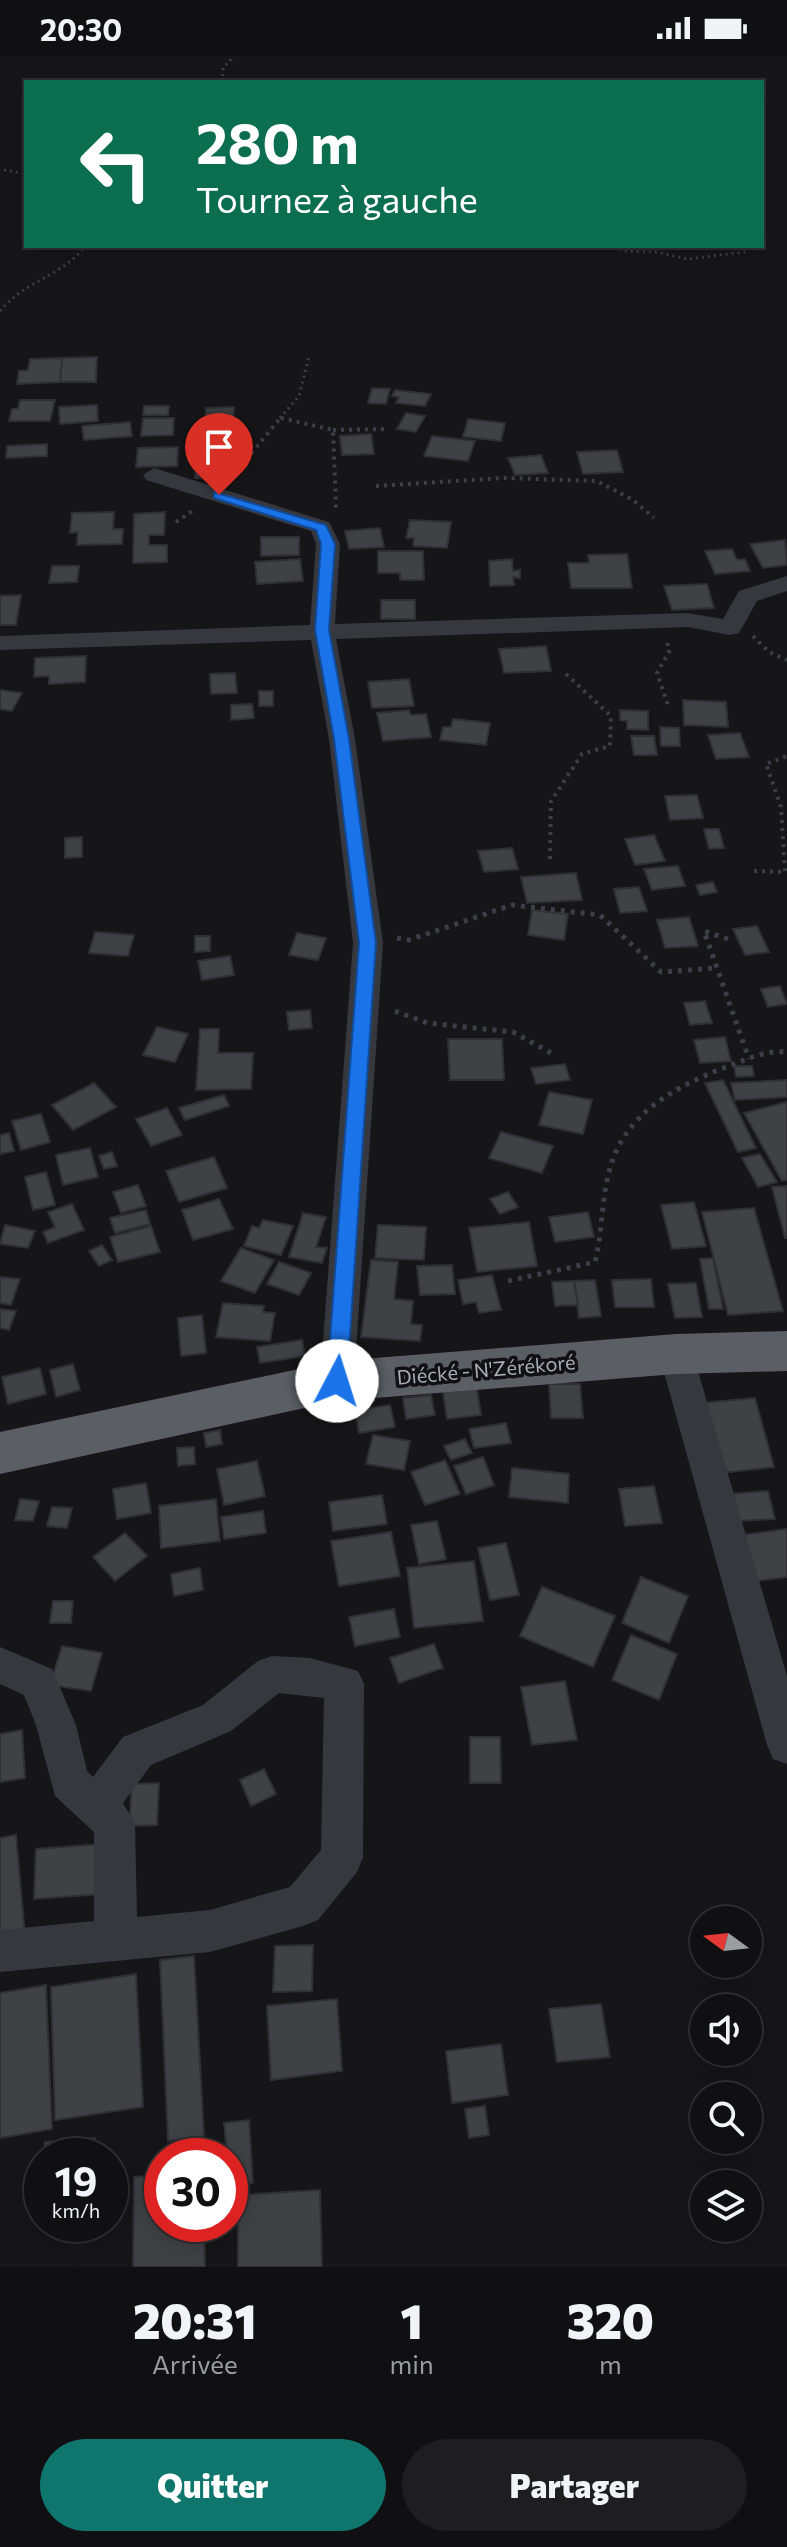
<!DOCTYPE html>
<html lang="fr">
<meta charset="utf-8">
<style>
body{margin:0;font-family:Commissioner,sans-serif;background:#1e1e20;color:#f1f3f6;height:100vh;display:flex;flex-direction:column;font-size:30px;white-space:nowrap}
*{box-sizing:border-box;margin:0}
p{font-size:26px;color:#9c9d9f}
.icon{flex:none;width:44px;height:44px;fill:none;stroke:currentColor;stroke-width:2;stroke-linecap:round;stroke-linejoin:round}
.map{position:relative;height:2211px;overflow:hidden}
.panel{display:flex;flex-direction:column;background:#101012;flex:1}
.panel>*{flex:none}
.guide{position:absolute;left:24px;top:24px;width:740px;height:168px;border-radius:0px;box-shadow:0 4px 20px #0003,0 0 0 2px #303032;background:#0b6e4f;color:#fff;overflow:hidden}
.needle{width:52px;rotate:285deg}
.fabs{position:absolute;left:690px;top:1850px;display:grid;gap:16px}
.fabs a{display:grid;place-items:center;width:72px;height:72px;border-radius:50%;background:#101012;box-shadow:0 4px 20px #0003,0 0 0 2px #303032;font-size:40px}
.speed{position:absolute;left:24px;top:2082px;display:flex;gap:16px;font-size:40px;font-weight:700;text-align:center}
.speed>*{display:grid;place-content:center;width:104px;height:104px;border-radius:50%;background:#101012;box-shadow:0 4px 20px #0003,0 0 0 2px #303032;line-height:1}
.speed small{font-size:20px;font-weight:400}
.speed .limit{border:12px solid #d22;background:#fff;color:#111}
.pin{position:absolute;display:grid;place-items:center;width:68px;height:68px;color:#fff;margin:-82px -34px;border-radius:50% 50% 50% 0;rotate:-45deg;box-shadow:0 0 8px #0007}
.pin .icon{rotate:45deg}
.me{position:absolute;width:88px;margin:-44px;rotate:5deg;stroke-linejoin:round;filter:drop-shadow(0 0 6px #0008)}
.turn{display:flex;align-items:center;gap:28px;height:168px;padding:0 40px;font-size:36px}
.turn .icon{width:104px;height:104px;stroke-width:2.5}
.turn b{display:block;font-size:56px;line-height:68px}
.eta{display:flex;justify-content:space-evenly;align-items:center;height:136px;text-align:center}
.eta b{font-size:48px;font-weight:800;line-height:56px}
.primary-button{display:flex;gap:16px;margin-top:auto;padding:16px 40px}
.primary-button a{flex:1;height:92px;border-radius:48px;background:#0f766e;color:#fff;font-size:32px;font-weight:800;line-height:92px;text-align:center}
.primary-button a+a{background:#1e1e20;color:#f1f3f6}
.status{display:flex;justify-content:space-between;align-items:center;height:56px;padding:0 40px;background:#101012;direction:ltr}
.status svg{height:22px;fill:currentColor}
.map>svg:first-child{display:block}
.building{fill:#404145;stroke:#303034;stroke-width:2}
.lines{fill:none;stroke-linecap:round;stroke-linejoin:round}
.path-far2{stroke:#3d3f44;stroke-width:3;stroke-dasharray:2 4;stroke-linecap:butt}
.path-far1{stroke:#3d3f44;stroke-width:4;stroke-dasharray:3 5;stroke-linecap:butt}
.path{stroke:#3d3f44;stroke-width:5;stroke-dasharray:4 6;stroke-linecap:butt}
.minor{fill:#37383d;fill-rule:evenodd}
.trunk{fill:#5b5e65;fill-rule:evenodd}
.route{fill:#1a73e8;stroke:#114b97;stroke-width:2}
.labels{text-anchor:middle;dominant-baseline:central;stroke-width:7;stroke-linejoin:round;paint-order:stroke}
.street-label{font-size:20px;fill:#a8adb8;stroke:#111113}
</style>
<div class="status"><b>20:30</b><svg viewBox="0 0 49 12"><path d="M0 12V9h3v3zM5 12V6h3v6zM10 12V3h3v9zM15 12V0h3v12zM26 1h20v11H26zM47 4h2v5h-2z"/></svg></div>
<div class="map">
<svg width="787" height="2211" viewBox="0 0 787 2211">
<rect width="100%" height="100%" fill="#161618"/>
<g class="building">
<polygon points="97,301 96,326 60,326 62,302"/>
<polygon points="62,302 60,326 17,328 19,315 28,314 30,303"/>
<polygon points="372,332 390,333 386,348 368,347"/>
<polygon points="395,334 431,338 425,350 396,347 399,341 392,340"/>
<polygon points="20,344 55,344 50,365 9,365 12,353 18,353"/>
<polygon points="97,349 98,365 60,368 59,351"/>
<polygon points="144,350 169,350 168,359 143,359"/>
<polygon points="234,351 233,376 204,377 206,352"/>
<polygon points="406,357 425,360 416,376 397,373"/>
<polygon points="143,362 174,362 173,379 141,380"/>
<polygon points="468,363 505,367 501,385 463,381"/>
<polygon points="130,366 132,380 84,384 82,370"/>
<polygon points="371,378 374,398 342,399 340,380"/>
<polygon points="219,379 216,422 195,422 199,380"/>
<polygon points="432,380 475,385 468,405 424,400"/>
<polygon points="47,388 47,400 6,402 7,390"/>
<polygon points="178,391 177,410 136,411 138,392"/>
<polygon points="617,394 623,416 583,418 577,396"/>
<polygon points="541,399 548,417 515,419 508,402"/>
<polygon points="114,456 113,473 123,473 122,488 77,489 78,476 70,477 72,457"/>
<polygon points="165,456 164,479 149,479 149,489 167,489 167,506 133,507 134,458"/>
<polygon points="410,464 451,466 447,492 413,490 414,482 406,482"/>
<polygon points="380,472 384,491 349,493 345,475"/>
<polygon points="261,481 299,481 299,499 261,500"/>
<polygon points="785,484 787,509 763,512 750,488"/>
<polygon points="732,493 737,504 745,503 750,515 715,518 705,495"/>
<polygon points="378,495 423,495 424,524 400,524 400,517 378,517"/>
<polygon points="627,498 632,532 571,532 568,507 589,507 588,499"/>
<polygon points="300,503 303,525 257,528 255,506"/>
<polygon points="512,503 513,515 520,514 520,522 513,521 514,529 490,530 489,505"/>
<polygon points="52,510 79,510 77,526 49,527"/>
<polygon points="707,528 714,552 672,554 664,530"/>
<polygon points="21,539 16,569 0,569 0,540"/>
<rect x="381" y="544" width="34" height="19"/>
<polygon points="546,590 551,615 504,617 499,593"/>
<polygon points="86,600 85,626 49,628 49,620 34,621 35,602"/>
<polygon points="235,617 237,637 211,638 210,618"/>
<polygon points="409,623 414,650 372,652 368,626"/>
<polygon points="0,634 22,637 12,655 0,653"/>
<rect x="259" y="635" width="14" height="15"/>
<polygon points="683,644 726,646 728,671 684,669"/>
<polygon points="252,648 254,662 231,664 231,649"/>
<polygon points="409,654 411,659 426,658 431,681 383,685 377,657"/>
<polygon points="620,654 648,655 648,674 627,673 627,665 620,664"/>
<polygon points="453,663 490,667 486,689 440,684 443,671 451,671"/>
<polygon points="660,671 679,672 680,690 661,690"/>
<polygon points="740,677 749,701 716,703 708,679"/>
<polygon points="631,680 654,680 657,699 634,699"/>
<polygon points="697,739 703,762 670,764 665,740"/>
<polygon points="704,773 719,773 724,792 709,793"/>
<polygon points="654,779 665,805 635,809 625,783"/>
<polygon points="82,781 82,801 65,802 65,782"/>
<polygon points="512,792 518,813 484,816 478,795"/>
<polygon points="678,810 685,830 652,834 644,813"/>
<polygon points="576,817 582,844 527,847 521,821"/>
<polygon points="713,826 717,836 700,839 696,829"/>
<polygon points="639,831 647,855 620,857 614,833"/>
<polygon points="532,854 568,858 564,884 528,879"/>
<polygon points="689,861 698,890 665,892 657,864"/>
<polygon points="757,870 769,896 745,899 733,873"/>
<polygon points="95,876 134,879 128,900 89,897"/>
<polygon points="297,877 326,882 318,904 289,899"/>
<polygon points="195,880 210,880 210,895 195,896"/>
<polygon points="230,900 234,919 202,924 198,905"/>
<polygon points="780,930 787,948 768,951 761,933"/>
<polygon points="705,945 712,967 690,969 684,947"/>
<polygon points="310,954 312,972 289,974 287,956"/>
<polygon points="157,971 188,978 175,1006 143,999"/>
<polygon points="200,973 219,973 218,997 253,997 251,1033 196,1034"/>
<polygon points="725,981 731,1005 700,1007 694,984"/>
<polygon points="448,983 502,983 504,1024 450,1024"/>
<polygon points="565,1008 570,1024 536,1028 531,1012"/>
<polygon points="734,1010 752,1010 754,1020 736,1021"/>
<polygon points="723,1024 756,1092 738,1096 705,1027"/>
<polygon points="787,1024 787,1041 735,1044 731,1027"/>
<polygon points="94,1027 116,1051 73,1074 52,1049"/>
<polygon points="549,1036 592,1044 583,1078 539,1069"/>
<polygon points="224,1039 229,1050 185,1064 179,1052"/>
<polygon points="787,1046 787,1124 782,1125 744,1057"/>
<polygon points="167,1052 182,1079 151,1090 136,1063"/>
<polygon points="41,1058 50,1086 21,1094 12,1065"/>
<polygon points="501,1076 553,1090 542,1117 489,1102"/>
<polygon points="9,1077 14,1095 0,1098 0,1079"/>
<polygon points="90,1092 98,1121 63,1129 56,1099"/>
<polygon points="112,1096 117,1110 104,1113 99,1100"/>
<polygon points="760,1098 777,1126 758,1131 742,1102"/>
<polygon points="214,1101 227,1132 179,1146 166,1115"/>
<polygon points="46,1116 55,1149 33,1154 25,1121"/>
<polygon points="138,1129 146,1150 121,1157 113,1136"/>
<polygon points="787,1130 787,1182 785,1182 772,1131"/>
<polygon points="508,1136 518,1151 500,1158 490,1143"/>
<polygon points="219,1143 233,1173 193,1184 182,1154"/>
<polygon points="694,1146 706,1190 672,1193 661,1149"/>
<polygon points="72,1148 84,1174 48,1187 43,1176 55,1171 48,1156"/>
<polygon points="754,1152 783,1255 728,1259 702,1156"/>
<polygon points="146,1154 150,1168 115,1177 110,1162"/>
<polygon points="588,1156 594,1181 555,1186 549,1161"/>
<polygon points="303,1157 326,1161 316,1191 327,1192 322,1207 289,1201"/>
<polygon points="263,1164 293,1170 281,1199 244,1190 252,1170 259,1172"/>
<polygon points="529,1166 537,1210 477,1216 469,1172"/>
<polygon points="5,1169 35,1175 28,1192 0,1188"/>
<polygon points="378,1169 426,1171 424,1204 375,1202"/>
<polygon points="151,1170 160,1196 118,1206 110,1181"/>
<polygon points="102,1189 112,1204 99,1210 89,1195"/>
<polygon points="241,1192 274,1204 255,1237 221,1225"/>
<polygon points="713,1202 723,1253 709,1253 700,1203"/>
<polygon points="371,1204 398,1206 394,1243 413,1245 411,1268 422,1269 420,1285 361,1281"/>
<polygon points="279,1206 311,1217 299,1239 267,1228"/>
<polygon points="452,1209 455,1238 420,1239 417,1210"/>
<polygon points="492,1219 501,1254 479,1257 476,1246 463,1248 458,1224"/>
<polygon points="0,1221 20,1223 11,1249 0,1247"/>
<polygon points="651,1223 654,1251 615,1251 612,1224"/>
<polygon points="595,1224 601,1260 579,1262 574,1225"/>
<polygon points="574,1225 578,1249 555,1250 552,1226"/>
<polygon points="696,1227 702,1261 675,1262 668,1228"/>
<polygon points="223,1247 264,1250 263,1256 275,1257 270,1285 216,1281"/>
<polygon points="0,1253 16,1255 9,1274 0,1272"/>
<polygon points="202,1259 206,1297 181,1300 178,1262"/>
<polygon points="302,1284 305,1300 260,1307 257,1291"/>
<polygon points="73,1308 80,1334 56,1341 50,1314"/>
<polygon points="40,1312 46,1338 8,1348 2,1321"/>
<polygon points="549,1328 580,1328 583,1362 551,1362"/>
<polygon points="477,1333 481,1359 447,1363 443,1336"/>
<polygon points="431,1339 435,1359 406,1363 403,1342"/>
<polygon points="755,1342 774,1411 721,1417 702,1347"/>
<polygon points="390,1349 395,1371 359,1377 355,1354"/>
<polygon points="506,1367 511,1387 474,1392 469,1373"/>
<polygon points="220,1374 222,1388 206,1391 204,1377"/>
<polygon points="373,1379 410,1385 404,1414 366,1408"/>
<polygon points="465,1383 472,1397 451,1404 444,1390"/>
<polygon points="194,1391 195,1408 178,1410 177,1392"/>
<polygon points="483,1401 494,1429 466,1438 454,1410"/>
<polygon points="445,1404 460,1438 425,1449 411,1416"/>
<polygon points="257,1405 265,1440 224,1449 217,1413"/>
<polygon points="512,1412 569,1418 568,1447 509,1441"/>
<polygon points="146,1427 151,1457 117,1463 113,1433"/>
<polygon points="654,1430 662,1467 625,1470 619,1433"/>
<polygon points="768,1435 775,1463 736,1465 730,1438"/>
<polygon points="382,1439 387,1468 333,1475 329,1446"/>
<polygon points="20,1443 39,1445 33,1465 15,1464"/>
<polygon points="216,1443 220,1485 161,1492 159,1450"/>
<polygon points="52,1451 72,1452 67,1472 47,1470"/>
<polygon points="263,1455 266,1477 224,1483 221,1461"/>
<polygon points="437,1465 446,1503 419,1508 411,1469"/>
<polygon points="787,1473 787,1521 756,1525 742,1479"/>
<polygon points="391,1476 400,1520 339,1530 331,1485"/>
<polygon points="125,1477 147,1500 115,1525 93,1501"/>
<polygon points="506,1487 519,1539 490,1544 478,1492"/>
<polygon points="474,1505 483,1565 414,1572 407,1512"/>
<polygon points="200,1512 203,1534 174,1540 171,1518"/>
<polygon points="641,1521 688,1540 669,1587 622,1567"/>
<polygon points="542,1531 615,1560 593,1611 520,1580"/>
<polygon points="53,1545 73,1545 71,1567 50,1567"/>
<polygon points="394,1553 400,1581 355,1590 349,1561"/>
<polygon points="631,1579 677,1598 659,1644 612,1624"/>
<polygon points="434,1588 443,1612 399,1627 390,1602"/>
<polygon points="62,1590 102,1597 91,1635 50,1629"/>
<polygon points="565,1625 577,1684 532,1689 521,1631"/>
<polygon points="22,1674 25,1722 0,1726 0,1678"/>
<polygon points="470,1681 500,1681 501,1727 470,1727"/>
<polygon points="264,1713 276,1738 251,1750 240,1724"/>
<polygon points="159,1727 157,1769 129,1770 132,1728"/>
<polygon points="16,1779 25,1880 0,1885 0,1782"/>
<polygon points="102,1788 101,1838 34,1843 36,1793"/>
<polygon points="313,1889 312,1935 273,1936 275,1890"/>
<polygon points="194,1900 204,2080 168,2085 160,1904"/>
<polygon points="136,1918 143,2051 55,2064 51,1931"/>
<polygon points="46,1929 52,2073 0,2082 0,1937"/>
<polygon points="337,1943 342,2015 271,2024 267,1950"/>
<polygon points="601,1948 610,2001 557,2006 549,1953"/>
<polygon points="501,1988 508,2039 452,2047 446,1995"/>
<polygon points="485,2050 489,2079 469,2082 465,2053"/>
<polygon points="249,2064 253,2127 230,2130 224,2067"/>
<polygon points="95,2082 95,2100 44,2100 45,2086"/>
<polygon points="162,2119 162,2168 204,2168 205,2211 133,2211 134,2121"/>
<polygon points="320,2134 322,2211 238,2211 238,2139"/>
</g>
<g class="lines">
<g class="path-far2">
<polyline points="222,26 223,12 234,0"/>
<polyline points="4,114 26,118"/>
<polyline points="614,190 624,195 657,196 687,203 745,196"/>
<path d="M0 255C24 225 63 220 85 190"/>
<polyline points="280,362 299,340 309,301"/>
</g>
<g class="path-far1">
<polyline points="281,362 333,374 336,452"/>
<polyline points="333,374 389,373"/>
<polyline points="231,422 282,360"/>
<polyline points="376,430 504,422 597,425 633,444 654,462"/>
<polyline points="176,466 194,454"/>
<polyline points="753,580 769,596 787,604"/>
<polyline points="667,587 670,594 657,617 669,652"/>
<polyline points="550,803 551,745 582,698 610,690 611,660 566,618"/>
<polyline points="754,815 785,816 781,751 766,708 787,700"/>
</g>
<g class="path">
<polyline points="397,882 409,884 512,849 600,859 661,916 715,912"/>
<polyline points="728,883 704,875 749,1003"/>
<polyline points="395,955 427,967 513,976 551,997"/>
<path d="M508 1225 595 1206C603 1174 601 1141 611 1109 628 1053 683 1027 734 1008 752 1001 768 994 787 996"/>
</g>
<g class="minor">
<polygon points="154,412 329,466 340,488 335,568 688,557 723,563 739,535 787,520 787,535 757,545 739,577 730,579 688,571 336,583 355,683 383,887 354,1325 349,1335 337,1340 325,1335 320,1325 353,887 329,683 311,584 0,594 0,580 310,569 316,488 311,475 146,424 143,419"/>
<polygon points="676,1284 688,1288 693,1298 787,1620 787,1708 773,1703 767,1689 659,1298 664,1288"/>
<path d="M0 1591 52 1613 76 1669 87 1715 93 1721 123 1681 203 1649 258 1605 272 1600 310 1602 358 1615 364 1628 363 1801 357 1816 318 1864 303 1870 210 1896 0 1916V1874L94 1865V1776L55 1740 36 1669 24 1639 0 1628ZM279 1637 324 1642 321 1794 290 1831 210 1854 137 1861 135 1767 123 1747 151 1709 231 1675Z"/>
</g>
<polygon class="trunk" points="787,1275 787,1315 676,1318 337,1345 0,1418 0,1376 337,1305 676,1278"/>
</g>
<polygon class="route" points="214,436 326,469 335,488 329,574 349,683 376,887 347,1325 337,1334 327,1325 359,887 334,683 315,574 321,488 316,474 214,442"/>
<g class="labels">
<g class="street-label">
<text transform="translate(486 1313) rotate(-5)">Diécké - N'Zérékoré</text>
</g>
</g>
</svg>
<div class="fabs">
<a><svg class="needle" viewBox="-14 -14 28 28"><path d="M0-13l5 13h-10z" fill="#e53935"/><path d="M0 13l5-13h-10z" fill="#9c9d9f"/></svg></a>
<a><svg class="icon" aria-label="sound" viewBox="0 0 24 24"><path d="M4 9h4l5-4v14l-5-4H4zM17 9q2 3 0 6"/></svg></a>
<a><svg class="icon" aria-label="search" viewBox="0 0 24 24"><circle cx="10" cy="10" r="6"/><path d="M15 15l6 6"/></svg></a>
<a><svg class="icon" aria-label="layers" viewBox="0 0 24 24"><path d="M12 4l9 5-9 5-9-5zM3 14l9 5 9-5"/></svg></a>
</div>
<div class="speed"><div>19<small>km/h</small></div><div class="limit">30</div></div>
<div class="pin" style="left:219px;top:439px;background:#d93025"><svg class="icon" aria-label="arrive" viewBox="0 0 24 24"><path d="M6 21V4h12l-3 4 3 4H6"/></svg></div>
<svg class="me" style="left:337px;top:1325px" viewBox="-20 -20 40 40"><circle r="19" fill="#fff"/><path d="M0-13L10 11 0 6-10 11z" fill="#1a73e8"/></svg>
<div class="guide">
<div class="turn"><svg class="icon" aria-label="left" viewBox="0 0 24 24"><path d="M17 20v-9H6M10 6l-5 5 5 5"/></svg><div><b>280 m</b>Tournez à gauche</div></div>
</div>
</div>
<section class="panel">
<div class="eta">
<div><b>20:31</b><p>Arrivée</p></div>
<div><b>1</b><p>min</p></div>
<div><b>320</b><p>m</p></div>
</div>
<div class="primary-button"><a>Quitter</a><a>Partager</a></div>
</section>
